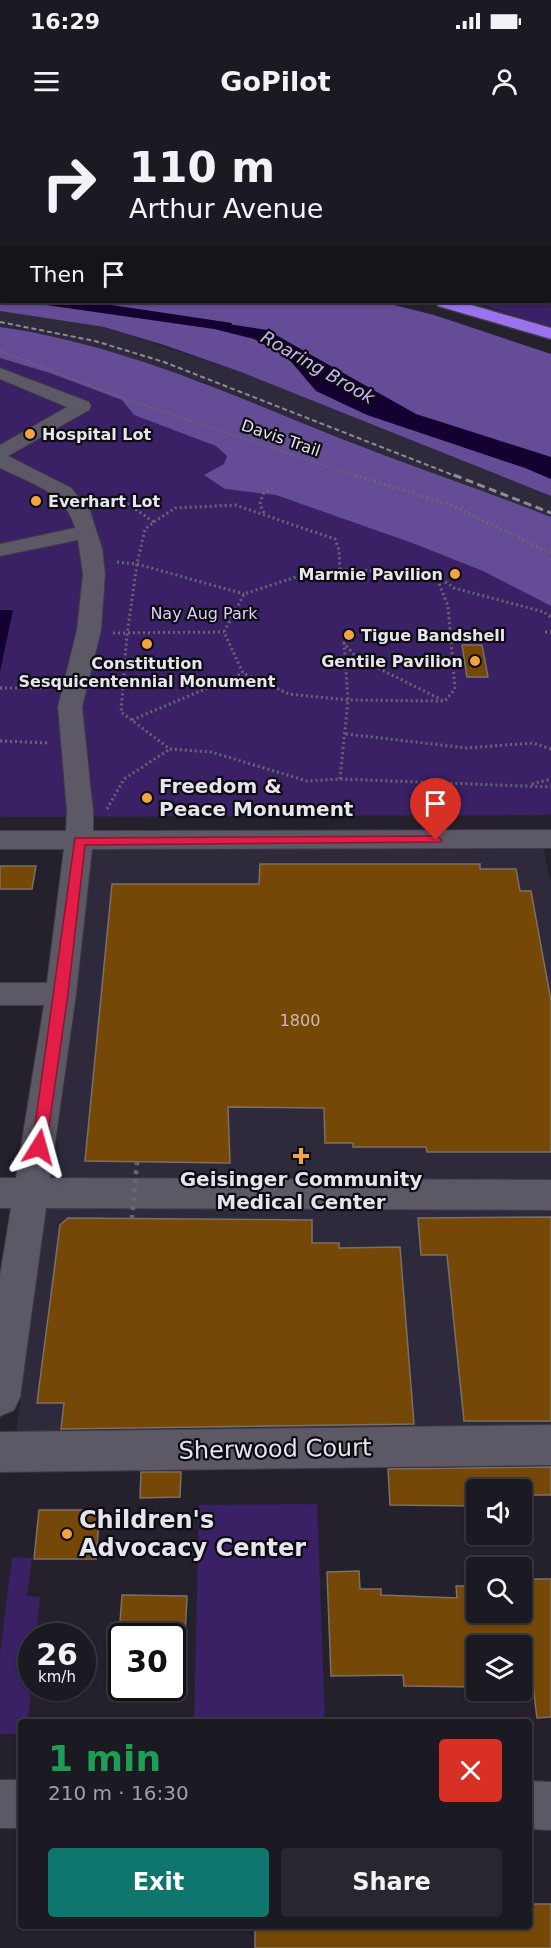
<!DOCTYPE html>
<meta charset="utf-8">
<style>
body{margin:0;font-family:"DejaVu Sans",sans-serif;background:#28262f;color:#f1f3f6;height:100vh;display:flex;flex-direction:column;font-size:22px;white-space:nowrap}
*{box-sizing:border-box;margin:0}
p{font-size:20px;color:#a0a0a5}
.icon{flex:none;width:33px;height:33px;fill:none;stroke:currentColor;stroke-width:2;stroke-linecap:round;stroke-linejoin:round}
.map{position:relative;flex:1;overflow:hidden}
.side{position:absolute;left:18px;top:1599px;width:514px;height:210px;display:flex;flex-direction:column;background:#1b1922;border-radius:6px;box-shadow:0 2px 4px #0004,0 0 0 2px #393840}
.side>*{flex:none}
.banner{position:absolute;left:0px;top:0px;width:552px;height:183px;box-shadow:0 2px 4px #0004,0 0 0 2px #393840;background:#1b1922;color:#f1f3f6;overflow:hidden}
.controls{position:absolute;left:466px;top:1359px;display:grid;gap:12px}
.controls a{display:grid;place-items:center;width:66px;height:66px;border-radius:6px;background:#1b1922;box-shadow:0 2px 4px #0004,0 0 0 2px #393840;font-size:30px}
.speed{position:absolute;left:18px;top:1503px;display:flex;gap:12px;font-size:30px;font-weight:700;text-align:center}
.speed>*{display:grid;place-content:center;width:78px;height:78px;border-radius:50%;background:#1b1922;box-shadow:0 2px 4px #0004,0 0 0 2px #393840;line-height:1}
.speed small{font-size:15px;font-weight:400}
.speed .limit{border:3px solid #111;border-radius:9px;background:#fff;color:#111}
.pin{position:absolute;display:grid;place-items:center;width:51px;height:51px;color:#fff;margin:-62px -26px;border-radius:50% 50% 50% 0;rotate:-45deg;box-shadow:0 0 6px #0007}
.pin .icon{rotate:45deg}
.me{position:absolute;width:66px;margin:-33px;rotate:8deg;stroke-linejoin:round;filter:drop-shadow(0 0 4px #0008)}
.turn{display:flex;align-items:center;gap:21px;height:126px;padding:0 30px;font-size:27px}
.turn .icon{width:78px;height:78px;stroke-width:2.5}
.turn b{display:block;font-size:42px;line-height:51px}
.then{display:flex;align-items:center;height:57px;padding:0 30px;background:#0003;gap:12px;font-size:22px}
.round{display:grid;place-items:center;flex:none;width:63px;height:63px;border-radius:6px;background:#28262f}
.head{display:flex;align-items:center;justify-content:space-between;height:102px;padding:0 30px}
h1{font-size:36px;font-weight:600;line-height:45px;color:#1e9e55}
.primary-button{display:flex;gap:12px;margin-top:auto;padding:12px 30px}
.primary-button a{flex:1;height:69px;border-radius:6px;background:#0f766e;color:#fff;font-size:24px;font-weight:600;line-height:69px;text-align:center}
.primary-button a+a{background:#28262f;color:#f1f3f6}
.status{display:flex;justify-content:space-between;align-items:center;height:42px;padding:0 30px;background:#1b1922;direction:ltr}
.status svg{height:16px;fill:currentColor}
header{display:flex;justify-content:space-between;align-items:center;height:78px;padding:0 30px;background:#1b1922;font-size:27px;font-weight:600}
.map>svg:first-child{display:block}
.built{fill:#2e2a3b}
.green{fill:#3a2065}
.forest{fill:#644c96}
.water{fill:#140030}
.lines{fill:none;stroke-linecap:round;stroke-linejoin:round}
.stream{stroke:#140030;stroke-width:4.5}
.building{fill:#754808;stroke:#7b7064;stroke-width:1.5}
.minor-casing{stroke:#3e3b45;stroke-width:2}
.major-casing{stroke:#3e3b45;stroke-width:3}
.highway-casing{stroke:#3e3b45;stroke-width:3}
.path-far1{stroke:#696671;stroke-width:2;stroke-dasharray:1.5 2;stroke-linecap:butt}
.path{stroke:#696671;stroke-width:3;stroke-dasharray:2 3;stroke-linecap:butt}
.minor{fill:#5c5866;fill-rule:evenodd}
.major{fill:#8267b7;fill-rule:evenodd}
.highway{fill:#9b71ed;fill-rule:evenodd}
.rail-far1{stroke:#8e8c96;stroke-width:2;stroke-dasharray:5 3;stroke-linecap:butt}
.rail{stroke:#8e8c96;stroke-width:3;stroke-dasharray:8 4.5;stroke-linecap:butt}
.path-bridge{stroke:#696671;stroke-width:4.5;stroke-dasharray:4 5;stroke-linecap:butt}
.route{fill:#e11d48;stroke:#92132f;stroke-width:1.5}
.poi-dot{fill:#f3a442;stroke:#0d0c11;stroke-width:2}
.labels{text-anchor:middle;dominant-baseline:central;stroke-width:4.5;stroke-linejoin:round;paint-order:stroke}
.far-poi-label{font-size:16px;font-weight:bold;fill:#e6e4ed;stroke:#0d0c11;text-anchor:start}
.far-street-label{font-size:16px;fill:#e6e4ed;stroke:#0d0c11}
.far-park-label{font-size:16px;fill:#dbd0fb;stroke:#0d0c11}
.number-label{font-size:16px;fill:#cabdb4}
.far-water-label{font-size:18px;font-style:italic;fill:#c7b6f4;stroke:#0d0c11}
.poi-label{font-size:20px;font-weight:bold;fill:#e6e4ed;stroke:#0d0c11;text-anchor:start}
.near-street-label{font-size:24px;fill:#e6e4ed;stroke:#0d0c11}
.near-poi-label{font-size:24px;font-weight:bold;fill:#e6e4ed;stroke:#0d0c11;text-anchor:start}
</style>
<div class="status"><b>16:29</b><svg viewBox="0 0 49 12"><path d="M0 12V9h3v3zM5 12V6h3v6zM10 12V3h3v9zM15 12V0h3v12zM26 1h20v11H26zM47 4h2v5h-2z"/></svg></div>
<header><svg class="icon" aria-label="menu" viewBox="0 0 24 24"><path d="M4 6h16M4 12h16M4 18h16"/></svg>GoPilot<svg class="icon" aria-label="person" viewBox="0 0 24 24"><circle cx="12" cy="8" r="4"/><path d="M4 21q1-7 8-7t8 7"/></svg></header>
<div class="map">
<svg width="551" height="1828" viewBox="0 0 551 1828">
<rect width="100%" height="100%" fill="#24212d"/>
<g class="built">
<polygon points="0,191 104,207 241,252 551,376 551,397 361,326 202,262 21,210 0,207"/>
<polygon points="91,725 543,726 551,765 551,1307 16,1314"/>
</g>
<g class="green">
<polygon points="551,118 551,208 475,182 550,182"/>
<polygon points="0,211 551,411 551,695 0,697"/>
<polygon points="317,1384 325,1602 194,1602 199,1385"/>
<polygon points="12,1437 32,1438 27,1476 40,1477 36,1516 32,1516 32,1564 28,1602 21,1602 21,1614 0,1614 0,1534"/>
</g>
<g class="forest">
<polygon points="123,0 458,0 471,1 123,2"/>
<polygon points="0,110 2,182 382,182 434,195 551,234 551,376 241,252 164,225 104,207 0,191"/>
<path d="M0 207C120 224 230 274 342 319 411 346 482 370 551 397V486L483 451 415 424 276 375 225 369 204 355 224 344 227 336 216 326 134 295 122 280 50 253 0 238Z"/>
</g>
<g class="water">
<polygon points="25,182 82,182 267,210 416,294 551,337 551,359 525,348 367,295 316,271 287,237 254,219 214,209"/>
<polygon points="0,490 13,490 0,552"/>
</g>
<g class="lines">
<polyline class="stream" points="76,182 230,205"/>
</g>
<g class="building">
<polygon points="462,525 482,525 488,557 467,557"/>
<polygon points="260,744 480,744 480,749 516,749 520,771 531,771 551,881 551,1032 427,1032 426,1027 353,1027 353,1023 325,1023 324,988 228,987 230,1043 85,1041 112,764 259,764"/>
<polygon points="0,746 36,746 32,769 0,769"/>
<polygon points="551,1097 551,1301 464,1301 447,1135 421,1135 418,1098"/>
<polygon points="68,1098 312,1100 312,1123 339,1123 339,1128 400,1127 414,1304 61,1309 64,1283 37,1283 60,1105"/>
<polygon points="551,1347 551,1375 522,1375 522,1370 477,1370 477,1386 390,1385 388,1349"/>
<polygon points="141,1352 181,1352 180,1377 140,1378"/>
<polygon points="39,1390 100,1390 96,1439 34,1439"/>
<polygon points="359,1451 360,1469 381,1469 381,1475 457,1478 456,1466 477,1466 477,1492 522,1492 522,1459 551,1459 551,1597 537,1598 528,1526 477,1526 477,1567 404,1566 403,1555 331,1556 327,1452"/>
<polygon points="122,1475 187,1476 185,1516 119,1516"/>
<polygon points="530,1784 551,1784 551,1828 255,1828 255,1806 530,1806"/>
</g>
<g class="lines">
<g class="minor-casing">
<g id="minor">
<polygon points="200,0 243,0 199,2"/>
<polygon points="412,0 475,0 474,2"/>
<rect x="0" y="14" width="2" height="8"/>
<polygon points="550,172 551,172 551,182 549,182 550,182"/>
<path d="M0 248 89 282 91 286 89 290 8 336 71 368 90 391 102 428 105 454 101 510 82 587 93 691V711L551 710V728L92 729 76 874 50 1058 551 1060V1090L46 1088 20 1277 14 1290 0 1296V1156L11 1088H0V1058H16L44 885H0V863H47L64 729H0V711H66L67 691 58 587 77 510 83 454 78 420 0 436V424L75 408C64 371 32 364 0 348V325L67 287 0 259Z"/>
<polygon points="551,1305 551,1345 0,1352 0,1312"/>
<rect x="0" y="1660" width="21" height="48"/>
<polygon points="530,1661 551,1662 551,1710 530,1709"/>
</g>
</g>
<g class="major-casing">
<g id="major">
<polygon points="476,0 500,0 501,2 477,2"/>
<rect x="550" y="4" width="1" height="8"/>
</g>
</g>
<g class="highway-casing">
<g id="highway">
<rect x="0" y="94" width="2" height="10"/>
<rect x="550" y="138" width="1" height="10"/>
<polygon points="435,182 461,182 551,208 551,219 438,186"/>
</g>
</g>
<polyline class="path-far1" points="0,231 120,277 359,357"/>
<g class="path">
<polyline points="355,355 453,386 551,433"/>
<polyline points="119,378 154,402 145,409 137,444 127,514 121,592 170,629 211,632 307,661 340,659 551,667"/>
<polyline points="264,393 260,384 263,374 272,368"/>
<polyline points="154,402 175,388 235,385 335,419 339,430 340,450"/>
<polyline points="117,442 137,444 244,474"/>
<polygon points="340,450 411,451 436,456 448,486 455,569 445,581 348,580 289,574 243,553 224,512 244,474 305,454"/>
<polyline points="437,456 454,468 544,492 551,497"/>
<polyline points="545,512 551,512"/>
<polyline points="113,513 224,512"/>
<polyline points="0,568 50,568"/>
<polyline points="132,600 243,553"/>
<polyline points="346,614 467,628 533,623 551,629"/>
<polyline points="0,621 50,623"/>
<polyline points="340,659 348,580 344,523 356,537 442,580"/>
<polyline points="532,664 551,659"/>
<polyline points="107,689 124,659 170,629"/>
</g>
<use href="#minor" class="minor"/>
<use href="#major" class="major"/>
<use href="#highway" class="highway"/>
<polyline class="rail-far1" points="0,202 95,221 164,242 458,357"/>
<polyline class="rail" points="454,355 551,393"/>
<polyline class="path-bridge" points="132,1099 137,1042"/>
</g>
<polygon class="route" points="436,716 442,720 440,722 85,725 68,874 46,1027 44,1032 34,1032 32,1027 75,718"/>
<g class="poi-dot">
<circle cx="30" cy="314" r="6"/>
<circle cx="36" cy="381" r="6"/>
<circle cx="455" cy="454" r="6"/>
<circle cx="349" cy="515" r="6"/>
<circle cx="147" cy="524" r="6"/>
<circle cx="475" cy="541" r="6"/>
<circle cx="147" cy="678" r="6"/>
<path d="M298 1027h6v6h6v6h-6v6h-6v-6h-6v-6h6z"/>
<circle cx="67" cy="1414" r="6"/>
</g>
<g class="labels">
<g class="far-poi-label">
<text x="42" y="314">Hospital Lot</text>
<text x="48" y="381">Everhart Lot</text>
<text x="443" y="454" text-anchor="end">Marmie Pavilion</text>
<text x="361" y="515">Tigue Bandshell</text>
<text x="463" y="541" text-anchor="end">Gentile Pavilion</text>
<text x="147" y="543" text-anchor="middle">Constitution<tspan x="147" dy="18">Sesquicentennial Monument</tspan></text>
</g>
<g class="far-street-label">
<text transform="translate(281 318) rotate(19)">Davis Trail</text>
</g>
<g class="far-park-label">
<text x="204" y="493">Nay Aug Park</text>
</g>
<g class="number-label">
<text x="300" y="900">1800</text>
</g>
<g class="far-water-label">
<text transform="translate(318 247) rotate(30)">Roaring Brook</text>
</g>
<g class="poi-label">
<text x="159" y="666">Freedom &amp;<tspan x="159" dy="23">Peace Monument</tspan></text>
<text x="301" y="1059" text-anchor="middle">Geisinger Community<tspan x="301" dy="23">Medical Center</tspan></text>
</g>
<g class="near-street-label">
<text transform="translate(275 1329) rotate(-1)">Sherwood Court</text>
</g>
<g class="near-poi-label">
<text x="79" y="1400">Children's<tspan x="79" dy="28">Advocacy Center</tspan></text>
</g>
</g>
</svg>
<div class="controls">
<a><svg class="icon" aria-label="sound" viewBox="0 0 24 24"><path d="M4 9h4l5-4v14l-5-4H4zM17 9q2 3 0 6"/></svg></a>
<a><svg class="icon" aria-label="search" viewBox="0 0 24 24"><circle cx="10" cy="10" r="6"/><path d="M15 15l6 6"/></svg></a>
<a><svg class="icon" aria-label="layers" viewBox="0 0 24 24"><path d="M12 4l9 5-9 5-9-5zM3 14l9 5 9-5"/></svg></a>
</div>
<div class="speed"><div>26<small>km/h</small></div><div class="limit">30</div></div>
<div class="pin" style="left:436px;top:720px;background:#d93025"><svg class="icon" aria-label="arrive" viewBox="0 0 24 24"><path d="M6 21V4h12l-3 4 3 4H6"/></svg></div>
<svg class="me" style="left:39px;top:1027px" viewBox="-20 -20 40 40"><path d="M0-17L14 15 0 8-14 15z" fill="#e11d48" stroke="#fff" stroke-width="4"/></svg>
<div class="banner">
<div class="turn"><svg class="icon" aria-label="right" viewBox="0 0 24 24"><path d="M7 20v-9h11M14 6l5 5-5 5"/></svg><div><b>110 m</b>Arthur Avenue</div></div>
<div class="then">Then<svg class="icon" aria-label="arrive" viewBox="0 0 24 24"><path d="M6 21V4h12l-3 4 3 4H6"/></svg></div>
</div>
<section class="side">
<div class="head"><div><h1>1 min</h1><p>210 m · 16:30</p></div><a class="round" style="background:#d93025;color:#fff"><svg class="icon" aria-label="close" viewBox="0 0 24 24"><path d="M6 6l12 12M18 6L6 18"/></svg></a></div>
<div class="primary-button"><a>Exit</a><a>Share</a></div>
</section>
</div>
